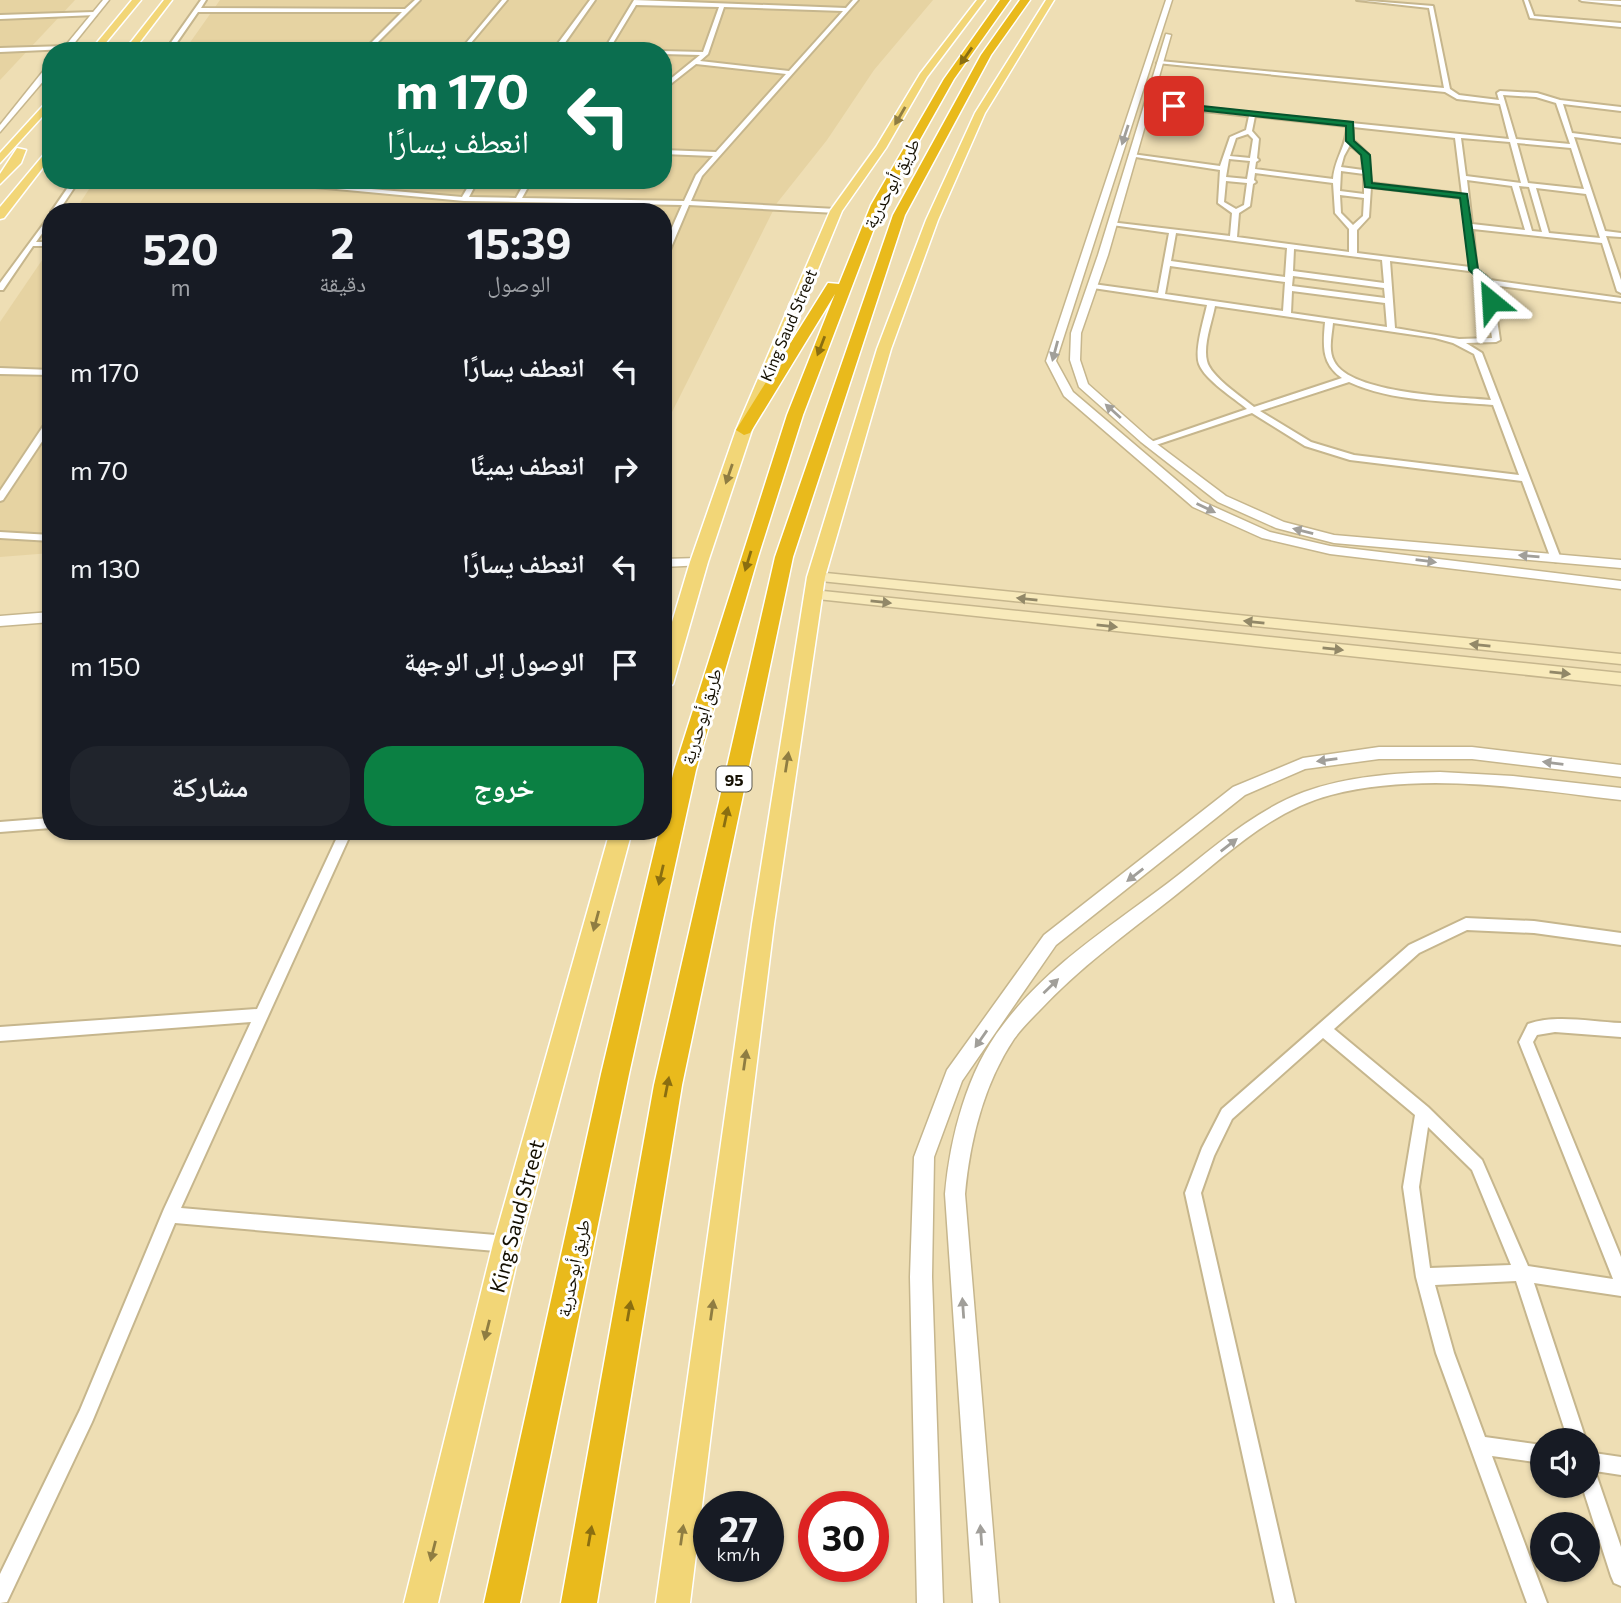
<!DOCTYPE html>
<html lang="ar">
<meta charset="utf-8">
<style>
body{margin:0;font-family:Commissioner,"Noto Naskh Arabic",sans-serif;background:#20242c;color:#f1f3f6;direction:rtl;height:100vh;display:flex;flex-direction:column;font-size:26px;white-space:nowrap}
*{box-sizing:border-box;margin:0}
p{font-size:23px;color:#9ea1a6}
.icon{flex:none;width:38px;height:38px;fill:none;stroke:currentColor;stroke-width:2;stroke-linecap:round;stroke-linejoin:round}
.map{position:relative;flex:1;overflow:hidden;direction:ltr}
.side{position:absolute;left:42px;top:203px;width:630px;height:637px;display:flex;flex-direction:column;background:#171b24;border-radius:28px;box-shadow:0 2px 5px #0004;direction:rtl}
.side>*{flex:none}
.top-card{position:absolute;left:42px;top:42px;width:630px;height:147px;border-radius:28px;box-shadow:0 2px 5px #0004;direction:rtl;background:#0b6e4f;color:#fff;overflow:hidden}
.controls{position:absolute;left:1530px;top:1428px;display:grid;gap:14px}
.controls a{display:grid;place-items:center;width:70px;height:70px;border-radius:50%;background:#171b24;box-shadow:0 2px 5px #0004;font-size:35px}
.speed{position:absolute;left:693px;top:1491px;display:flex;gap:14px;font-size:35px;font-weight:700;text-align:center}
.speed>*{display:grid;place-content:center;width:91px;height:91px;border-radius:50%;background:#171b24;box-shadow:0 2px 5px #0004;line-height:1}
.speed small{font-size:18px;font-weight:400}
.speed .limit{border:10px solid #d22;background:#fff;color:#111}
.pin{position:absolute;display:grid;place-items:center;width:60px;height:60px;color:#fff;margin:-30px;border-radius:14px;box-shadow:0 4px 10px #0006}
.me{position:absolute;width:77px;margin:-38px;rotate:333deg;stroke-linejoin:round;filter:drop-shadow(0 0 5px #0008)}
.turn{display:flex;align-items:center;gap:24px;height:147px;padding:0 28px;font-size:32px}
.turn .icon{width:91px;height:91px;stroke-width:2.5}
.turn b{display:block;font-size:49px;line-height:60px}
.eta{display:flex;justify-content:space-evenly;align-items:center;height:119px;text-align:center}
.eta b{font-size:42px;font-weight:700;line-height:49px}
.primary-button{display:flex;gap:14px;margin-top:auto;padding:14px 28px}
.primary-button a{flex:1;height:80px;border-radius:28px;background:#0b8043;color:#fff;font-size:28px;font-weight:700;line-height:80px;text-align:center}
.primary-button a+a{background:#20242c;color:#f1f3f6}
ul{padding:0;list-style:none}
li{display:flex;align-items:center;gap:21px;height:98px;padding:0 28px}
li div{flex:1}
li b{display:block;font-size:26px}
li em{font-style:normal}
.map>svg:first-child{display:block}
.built{fill:#e6d3a2}
.lines{fill:none;stroke-linecap:round;stroke-linejoin:round}
.minor-casing{stroke:#c6b68d;stroke-width:4}
.tertiary-casing{stroke:#c6b68d;stroke-width:3}
.secondary-casing{stroke:#c6b68d;stroke-width:3}
.primary-casing{stroke:#fff;stroke-width:3}
.motorway-casing{stroke:#fff;stroke-width:3}
.minor{fill:#fff;fill-rule:evenodd}
.tertiary{fill:#fff;fill-rule:evenodd}
.secondary{fill:#f8eabb;fill-rule:evenodd}
.primary{fill:#f2d677;fill-rule:evenodd}
.motorway{fill:#e9ba1c;fill-rule:evenodd}
.oneway{fill:#8a6e10}
.oneway2{fill:#8f7d42}
.oneway3{fill:#a19f9a}
.oneway4{fill:#928868}
.route{fill:#0b8043;stroke:#07532c;stroke-width:2}
.labels{text-anchor:middle;dominant-baseline:central;stroke-width:6;stroke-linejoin:round;paint-order:stroke}
.far-street-label{font-size:16px;fill:#151002;stroke:#fff}
.shield{fill:#fff;stroke:#5b584e;stroke-width:2}
.shield-label{font-size:16px;font-weight:bold;fill:#151002}
.street-label{font-size:18px;fill:#151002;stroke:#fff}
.near-street-label{font-size:21px;fill:#151002;stroke:#fff}
</style>
<div class="map">
<svg width="1621" height="1603" viewBox="0 0 1621 1603">
<rect width="100%" height="100%" fill="#eedeb4"/>
<g class="built">
<polygon points="0,0 75,0 0,80"/>
<polygon points="220,0 933,0 874,70 827,140 777,203 663,430 663,212 74,212 95,180 663,180 663,51 184,51"/>
<polygon points="51,247 51,553 0,557 0,322"/>
</g>
<g class="lines">
<g class="minor-casing">
<g id="minor">
<polygon points="201,0 206,0 201,8 405,9 415,0 420,0 369,51 363,51 402,12 198,12 171,51 165,51"/>
<path d="M502 0H507L470 44 556 46 590 0H595L562 47 605 48 634 0 846 8 853 0H858L702 176 691 201 836 209 839 211 836 213 689 205 667 257 663 259V248L682 205 464 201 240 180H269L462 197 472 180H478L469 197 516 198 526 180H532L522 198 684 201 696 175 713 156 663 154V150L716 152 786 74 696 64 663 90V85L700 55 663 54 661 51 703 52 719 7 636 5 610 48 649 51 467 47 462 48ZM724 7 843 11 789 71 700 61 708 54Z"/>
<path d="M1357 0 1433 6 1450 89 1459 95 1499 100 1497 93 1500 91 1537 93 1560 100 1621 107V111L1563 104 1572 133 1621 139V143L1574 137 1605 231 1621 233V237L1606 236 1621 280V293L1617 291 1602 243 1473 229 1477 272 1390 261 1395 328 1459 339 1492 338 1484 283 1478 277 1479 275H1485L1490 280 1621 298V302L1492 285 1500 340 1496 342 1466 343 1482 353 1561 559 1560 561 1556 562 1551 559 1522 481 1350 460 1305 446 1252 413 1153 446H1147L1145 444 1247 409C1234 398 1205 380 1199 364 1194 351 1204 319 1207 305L1093 288 1089 286 1093 284 1158 293 1169 233 1112 225 1110 224V222L1230 236 1232 213 1218 203 1220 170 1129 156 1132 154 1220 166 1230 137 1246 130 1249 116 1148 105 1146 102 1509 139 1500 104 1457 99 1445 92 1157 63 1160 61 1444 88 1429 8ZM1503 95 1536 97 1556 103 1570 144 1516 139ZM1255 116 1347 126C1347 146 1335 157 1333 179L1255 169 1256 162 1259 160 1257 158 1259 139 1252 131ZM1353 127 1455 138 1462 194 1371 183 1368 154 1353 140ZM1248 134 1253 139 1250 158 1230 156 1236 138ZM1461 138 1510 142 1521 183 1466 176ZM1517 143 1571 148 1584 189 1528 183ZM1350 145 1362 155 1363 170 1341 167 1344 156ZM1229 159 1250 161 1247 179 1226 177ZM1341 171 1364 174V194L1340 191ZM1255 173 1333 183 1335 213 1349 229V252L1237 237 1239 213 1250 206 1253 184 1256 182 1254 180ZM1467 180 1512 186 1525 230 1472 224ZM1226 181 1247 183 1244 205 1236 209 1224 202ZM1519 186 1529 187 1542 232 1532 231ZM1371 187 1462 198 1470 267 1357 253V230L1369 217ZM1536 188 1586 194 1600 238 1549 233ZM1340 195 1364 198 1363 216 1353 225 1341 213ZM1176 233 1287 248 1285 277 1171 261ZM1294 249 1382 260 1384 283 1293 271ZM1170 266 1285 282 1283 311 1165 294ZM1293 276 1384 288 1385 298 1292 286ZM1292 291 1385 303 1387 327 1291 313ZM1215 306 1325 322C1323 345 1321 364 1342 378L1254 407C1242 397 1210 376 1207 361 1203 345 1212 322 1215 306ZM1333 323 1435 338 1453 343 1474 354 1491 400C1457 397 1350 394 1334 361 1328 350 1332 335 1333 323ZM1349 382C1392 402 1447 401 1493 405L1519 475 1354 455 1311 442 1260 411Z"/>
<polygon points="1524,0 1528,0 1534,16 1621,23 1621,27 1530,18"/>
<polygon points="1580,0 1621,1 1621,5 1582,1"/>
<polygon points="94,12 96,15 0,19 0,15"/>
<polygon points="66,46 68,49 0,52 0,48"/>
<polygon points="73,180 79,181 193,180 190,182 76,185 58,212 51,212"/>
<polygon points="51,214 51,221 36,242 51,242 51,246 33,246 3,290 0,290 0,283"/>
<polygon points="0,368 51,370 51,375 0,374"/>
<polygon points="51,418 51,428 3,500 0,501 0,491 48,419"/>
<polygon points="0,532 51,535 51,541 0,538"/>
<polygon points="51,818 51,828 0,832 0,822"/>
<polygon points="340,831 352,831 181,1208 507,1236 513,1238 515,1244 513,1250 507,1252 175,1223 92,1422 7,1602 0,1603 0,1574 80,1410 164,1209 251,1022 0,1041 0,1027 257,1009"/>
<path d="M1466 918 1534 921 1621 933V945L1534 933 1467 930 1419 953 1334 1029 1428 1107 1482 1160 1528 1266 1613 1279 1519 1042 1528 1024C1556 1014 1592 1022 1621 1023V1037L1555 1032 1537 1035 1533 1042 1621 1257V1296L1534 1283 1586 1440H1568L1516 1281 1435 1285 1454 1353 1485 1437 1542 1445V1463L1492 1456 1547 1603H1527L1436 1353 1416 1277 1403 1187 1415 1115 1323 1038 1232 1119 1214 1156 1201 1193 1295 1603H1275L1185 1193 1202 1148 1222 1109 1409 945ZM1428 1127 1472 1170 1511 1265 1430 1268 1419 1187Z"/>
<polygon points="1587,1452 1621,1457 1621,1475 1595,1471 1621,1547 1621,1586 1614,1583 1611,1576 1582,1486 1587,1486"/>
</g>
</g>
<g class="tertiary-casing">
<g id="tertiary">
<polygon points="103,0 109,0 68,51 61,51"/>
<polygon points="1166,0 1172,0 1056,361 1073,392 1201,501 1270,532 1330,546 1621,581 1621,589 1330,554 1262,538 1193,507 1064,396 1046,361"/>
<polygon points="1166,34 1171,35 1108,255 1081,333 1080,360 1088,384 1149,438 1226,496 1284,522 1334,535 1621,560 1621,568 1334,543 1276,528 1218,502 1141,442 1079,387 1070,360 1071,333 1098,255"/>
<polygon points="48,65 51,65 51,72 0,132 0,125"/>
<polygon points="699,558 704,559 704,565 663,567 663,559"/>
<polygon points="51,612 51,622 0,626 0,616"/>
<polygon points="1379,747 1472,747 1621,765 1621,777 1472,759 1379,759 1305,769 1245,795 1056,945 962,1081 934,1157 932,1277 943,1603 917,1603 910,1277 914,1157 947,1070 1044,935 1233,787 1303,758"/>
<path d="M1440 772 1513 776 1621 788V800C1526 789 1425 771 1331 795 1269 811 1221 860 1172 898 1126 934 1079 968 1039 1011 1030 1020 1021 1029 1014 1039 984 1084 970 1140 965 1194L999 1603H973L945 1194C950 1137 967 1071 1003 1025 1046 967 1111 926 1168 883 1211 850 1253 811 1304 792 1348 776 1395 773 1440 772Z"/>
</g>
</g>
<g class="secondary-casing">
<g id="secondary">
<polygon points="816,572 1621,654 1621,664 811,580 811,574"/>
<polygon points="813,590 1621,673 1621,685 808,598 806,595"/>
</g>
</g>
<g class="primary-casing">
<g id="primary">
<polygon points="132,0 141,0 99,51 90,51"/>
<polygon points="164,0 172,0 133,51 124,51"/>
<polygon points="977,0 985,0 927,77 886,148 842,211 752,430 708,562 673,684 663,691 663,652 690,562 736,430 830,211 876,147 920,74"/>
<polygon points="1046,0 1054,0 985,113 938,220 891,349 825,577 774,924 690,1603 656,1603 752,924 807,577 877,349 926,220 975,113"/>
<polygon points="51,97 51,107 0,163 0,153"/>
<polygon points="51,146 51,157 4,218 0,219 0,207"/>
<polygon points="17,148 26,150 21,163 0,184 0,174"/>
<polygon points="610,831 632,831 521,1244 438,1603 404,1603 493,1244"/>
</g>
</g>
<g class="motorway-casing">
<g id="motorway">
<polygon points="1000,0 1010,0 954,79 883,205 803,415 758,557 696,770 629,1074 520,1603 484,1603 601,1074 659,831 663,831 663,815 674,770 787,415 835,294 750,433 744,435 736,430 828,283 839,284 871,205 944,79"/>
<polygon points="1020,0 1030,0 991,55 905,215 793,557 682,1085 597,1603 561,1603 654,1085 775,557 893,215 981,55"/>
</g>
</g>
<use href="#minor" class="minor"/>
<use href="#tertiary" class="tertiary"/>
<use href="#secondary" class="secondary"/>
<use href="#primary" class="primary"/>
<use href="#motorway" class="motorway"/>
</g>
<defs><path id="oneway-solid" d="M-6-.8H1V-3.2L6.5 0L1 3.2V.8H-6Z" transform="scale(1.75)"/></defs>
<g class="oneway">
<use href="#oneway-solid" transform="translate(966 56) rotate(125)"/>
<use href="#oneway-solid" transform="translate(821 346) rotate(111)"/>
<use href="#oneway-solid" transform="translate(748 561) rotate(107)"/>
<use href="#oneway-solid" transform="translate(726 817) rotate(-78)"/>
<use href="#oneway-solid" transform="translate(661 875) rotate(103)"/>
<use href="#oneway-solid" transform="translate(667 1087) rotate(-79)"/>
<use href="#oneway-solid" transform="translate(629 1311) rotate(-80)"/>
<use href="#oneway-solid" transform="translate(590 1536) rotate(-80)"/>
</g>
<g class="oneway2">
<use href="#oneway-solid" transform="translate(900 116) rotate(120)"/>
<use href="#oneway-solid" transform="translate(729 474) rotate(109)"/>
<use href="#oneway-solid" transform="translate(787 762) rotate(-81)"/>
<use href="#oneway-solid" transform="translate(596 921) rotate(105)"/>
<use href="#oneway-solid" transform="translate(745 1060) rotate(-82)"/>
<use href="#oneway-solid" transform="translate(712 1310) rotate(-82)"/>
<use href="#oneway-solid" transform="translate(487 1330) rotate(104)"/>
<use href="#oneway-solid" transform="translate(682 1535) rotate(-82)"/>
<use href="#oneway-solid" transform="translate(433 1551) rotate(104)"/>
</g>
<g class="oneway3">
<use href="#oneway-solid" transform="translate(1125 135) rotate(108)"/>
<use href="#oneway-solid" transform="translate(1055 351) rotate(105)"/>
<use href="#oneway-solid" transform="translate(1113 411) rotate(-138)"/>
<use href="#oneway-solid" transform="translate(1206 508) rotate(26)"/>
<use href="#oneway-solid" transform="translate(1303 531) rotate(-166)"/>
<use href="#oneway-solid" transform="translate(1529 556) rotate(-175)"/>
<use href="#oneway-solid" transform="translate(1426 561) rotate(7)"/>
<use href="#oneway-solid" transform="translate(1327 760) rotate(172)"/>
<use href="#oneway-solid" transform="translate(1553 763) rotate(-173)"/>
<use href="#oneway-solid" transform="translate(1229 845) rotate(-38)"/>
<use href="#oneway-solid" transform="translate(1135 875) rotate(142)"/>
<use href="#oneway-solid" transform="translate(1051 986) rotate(-44)"/>
<use href="#oneway-solid" transform="translate(981 1039) rotate(125)"/>
<use href="#oneway-solid" transform="translate(963 1308) rotate(-94)"/>
<use href="#oneway-solid" transform="translate(981 1535) rotate(-94)"/>
</g>
<g class="oneway4">
<use href="#oneway-solid" transform="translate(1027 599) rotate(-174)"/>
<use href="#oneway-solid" transform="translate(881 602) rotate(6)"/>
<use href="#oneway-solid" transform="translate(1254 622) rotate(-174)"/>
<use href="#oneway-solid" transform="translate(1107 626) rotate(6)"/>
<use href="#oneway-solid" transform="translate(1480 645) rotate(-174)"/>
<use href="#oneway-solid" transform="translate(1333 649) rotate(6)"/>
<use href="#oneway-solid" transform="translate(1560 673) rotate(6)"/>
</g>
<polygon class="route" points="1174,103 1353,122 1354,141 1370,155 1372,183 1467,194 1478,269 1493,282 1496,301 1487,303 1483,283 1469,270 1460,198 1365,187 1361,155 1346,141 1346,126 1171,107"/>
<g class="labels">
<g class="far-street-label">
<text transform="translate(788 325) rotate(-67)">King Saud Street</text>
</g>
<rect class="shield" x="716.5" y="766.5" width="35" height="25" rx="5"/>
<g class="shield-label">
<text x="734" y="779">95</text>
</g>
<g class="street-label">
<text transform="translate(891 183) rotate(-62)">طريق أبوحدرية</text>
<text transform="translate(701 716) rotate(-73)">طريق أبوحدرية</text>
<text transform="translate(573 1268) rotate(-78)">طريق أبوحدرية</text>
</g>
<g class="near-street-label">
<text transform="translate(516 1216) rotate(-75)">King Saud Street</text>
</g>
</g>
</svg>
<div class="controls">
<a><svg class="icon" aria-label="sound" viewBox="0 0 24 24"><path d="M4 9h4l5-4v14l-5-4H4zM17 9q2 3 0 6"/></svg></a>
<a><svg class="icon" aria-label="search" viewBox="0 0 24 24"><circle cx="10" cy="10" r="6"/><path d="M15 15l6 6"/></svg></a>
</div>
<div class="speed"><div>27<small>km/h</small></div><div class="limit">30</div></div>
<div class="pin" style="left:1174px;top:106px;background:#d93025"><svg class="icon" aria-label="arrive" viewBox="0 0 24 24"><path d="M6 21V4h12l-3 4 3 4H6"/></svg></div>
<svg class="me" style="left:1491px;top:301px" viewBox="-20 -20 40 40"><path d="M0-17L14 15 0 8-14 15z" fill="#0b8043" stroke="#fff" stroke-width="4"/></svg>
<div class="top-card">
<div class="turn"><svg class="icon" aria-label="left" viewBox="0 0 24 24"><path d="M17 20v-9H6M10 6l-5 5 5 5"/></svg><div><b>170 m</b>انعطف يسارًا</div></div>
</div>
<section class="side">
<div class="eta">
<div><b>15:39</b><p>الوصول</p></div>
<div><b>2</b><p>دقيقة</p></div>
<div><b>520</b><p>m</p></div>
</div>
<ul>
<li><svg class="icon" aria-label="left" viewBox="0 0 24 24"><path d="M17 20v-9H6M10 6l-5 5 5 5"/></svg><div><b>انعطف يسارًا</b></div><em>170 m</em></li>
<li><svg class="icon" aria-label="right" viewBox="0 0 24 24"><path d="M7 20v-9h11M14 6l5 5-5 5"/></svg><div><b>انعطف يمينًا</b></div><em>70 m</em></li>
<li><svg class="icon" aria-label="left" viewBox="0 0 24 24"><path d="M17 20v-9H6M10 6l-5 5 5 5"/></svg><div><b>انعطف يسارًا</b></div><em>130 m</em></li>
<li><svg class="icon" aria-label="arrive" viewBox="0 0 24 24"><path d="M6 21V4h12l-3 4 3 4H6"/></svg><div><b>الوصول إلى الوجهة</b></div><em>150 m</em></li>
</ul>
<div class="primary-button"><a>خروج</a><a>مشاركة</a></div>
</section>
</div>
